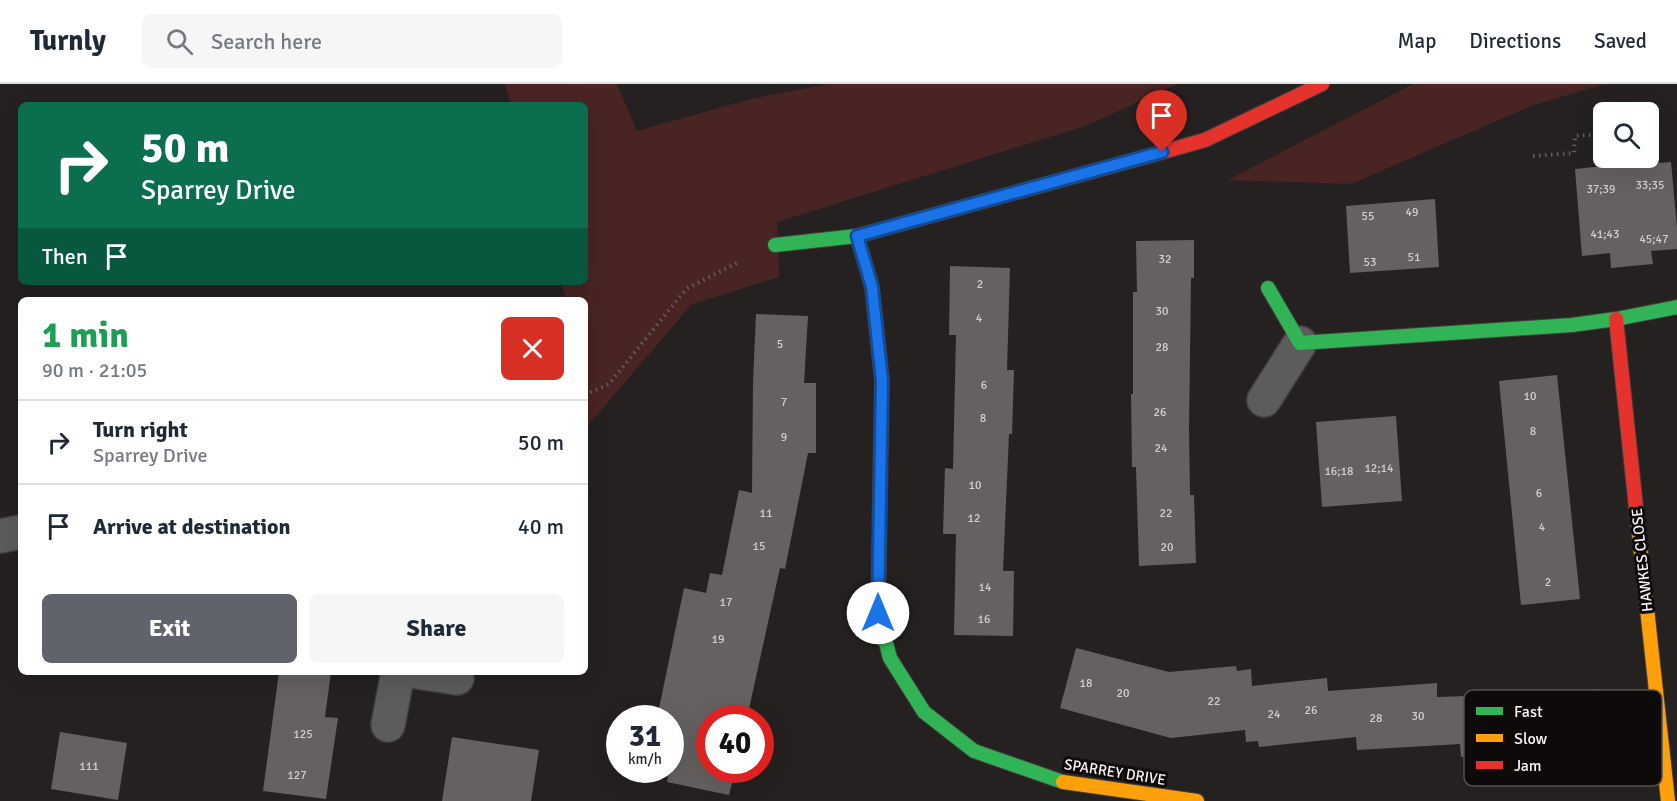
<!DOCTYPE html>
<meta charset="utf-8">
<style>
body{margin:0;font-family:Signika,sans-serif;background:#f6f6f7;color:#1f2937;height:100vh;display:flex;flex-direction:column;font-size:22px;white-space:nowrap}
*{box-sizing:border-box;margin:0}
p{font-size:20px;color:#747a83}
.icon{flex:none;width:33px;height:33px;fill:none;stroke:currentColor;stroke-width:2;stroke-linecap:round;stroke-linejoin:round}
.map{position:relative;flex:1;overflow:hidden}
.details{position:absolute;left:18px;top:213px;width:570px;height:378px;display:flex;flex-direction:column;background:#fff;border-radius:9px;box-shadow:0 6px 24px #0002}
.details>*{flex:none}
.guide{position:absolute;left:18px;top:18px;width:570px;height:183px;border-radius:9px;box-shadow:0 6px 24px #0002;background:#0b6e4f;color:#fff;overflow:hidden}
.controls{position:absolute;left:1593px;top:18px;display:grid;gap:12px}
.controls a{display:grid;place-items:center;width:66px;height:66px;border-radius:9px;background:#fff;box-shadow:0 6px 24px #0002;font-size:30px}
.speed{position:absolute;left:606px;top:621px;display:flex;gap:12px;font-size:30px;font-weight:700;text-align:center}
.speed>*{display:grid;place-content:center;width:78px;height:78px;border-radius:50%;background:#fff;box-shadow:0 6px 24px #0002;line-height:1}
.speed small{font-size:15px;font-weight:400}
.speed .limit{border:9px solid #d22;background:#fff;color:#111}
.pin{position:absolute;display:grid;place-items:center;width:51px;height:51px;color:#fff;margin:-62px -26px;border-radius:50% 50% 50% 0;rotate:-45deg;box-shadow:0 0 6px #0007}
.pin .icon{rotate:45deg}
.me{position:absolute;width:66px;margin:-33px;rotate:0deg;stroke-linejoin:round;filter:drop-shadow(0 0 4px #0008)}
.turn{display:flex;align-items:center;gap:21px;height:126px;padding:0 24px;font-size:27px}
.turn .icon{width:78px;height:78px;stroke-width:2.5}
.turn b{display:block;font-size:42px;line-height:51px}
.then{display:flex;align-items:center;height:57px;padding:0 24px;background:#0003;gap:12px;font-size:22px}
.round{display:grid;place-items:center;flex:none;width:63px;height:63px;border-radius:9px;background:#f6f6f7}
.head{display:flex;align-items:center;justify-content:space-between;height:102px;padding:0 24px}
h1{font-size:36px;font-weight:800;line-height:45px;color:#1e9e55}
.primary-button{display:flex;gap:12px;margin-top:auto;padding:12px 24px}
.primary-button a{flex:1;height:69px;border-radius:9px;background:#60636b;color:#fff;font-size:24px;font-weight:800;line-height:69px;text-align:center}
.primary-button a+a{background:#f6f6f7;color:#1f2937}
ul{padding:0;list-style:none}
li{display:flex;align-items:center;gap:18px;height:84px;padding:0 24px;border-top:2px solid #e0e1e3}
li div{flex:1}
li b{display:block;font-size:22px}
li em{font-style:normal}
header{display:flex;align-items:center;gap:36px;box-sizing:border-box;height:84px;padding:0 30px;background:#fff;border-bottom:2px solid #e0e1e3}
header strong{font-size:28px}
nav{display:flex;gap:33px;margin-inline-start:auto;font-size:21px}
.search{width:420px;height:54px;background:#f6f6f7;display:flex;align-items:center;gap:15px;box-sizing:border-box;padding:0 21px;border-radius:9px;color:#747a83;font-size:22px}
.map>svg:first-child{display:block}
.green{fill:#492423}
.building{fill:#666161}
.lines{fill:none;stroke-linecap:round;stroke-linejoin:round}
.street-casing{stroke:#433f3f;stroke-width:36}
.fast-casing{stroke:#433f3f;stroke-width:16}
.slow-casing{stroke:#433f3f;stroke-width:16}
.jam-casing{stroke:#433f3f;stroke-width:16}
.path{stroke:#615f5e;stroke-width:4;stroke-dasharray:1.5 4.5;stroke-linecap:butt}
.street{stroke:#5c5c5c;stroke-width:33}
.fast{stroke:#30b455;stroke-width:14}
.slow{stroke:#ff9f0a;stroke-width:14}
.jam{stroke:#e5322d;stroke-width:14}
.route-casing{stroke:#114b97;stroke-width:15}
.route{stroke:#1a73e8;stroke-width:10}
.labels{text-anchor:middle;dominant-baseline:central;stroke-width:6;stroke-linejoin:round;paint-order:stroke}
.number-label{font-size:12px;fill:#d5cece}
.street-label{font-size:15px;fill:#faf3f3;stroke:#0e0a0a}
.key{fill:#0e0a0a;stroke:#555050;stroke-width:1.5}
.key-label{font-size:16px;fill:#faf3f3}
</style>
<header>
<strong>Turnly</strong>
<div class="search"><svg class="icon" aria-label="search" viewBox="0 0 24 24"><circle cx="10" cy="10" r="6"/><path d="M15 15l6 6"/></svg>Search here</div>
<nav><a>Map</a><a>Directions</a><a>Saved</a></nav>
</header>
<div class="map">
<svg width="1677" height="717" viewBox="0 0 1677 717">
<rect width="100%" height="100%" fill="#262121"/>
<g class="green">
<polygon points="505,0 617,0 637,47 751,15 827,0 1177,0 1088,41 777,138 779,193 692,220 585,345 585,216 566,216 561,198 585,198 585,21 511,21"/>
<polygon points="1413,0 1604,0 1531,22 1351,100 1228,96"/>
</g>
<g class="building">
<polygon points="1603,74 1645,74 1646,80 1671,78 1677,144 1677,165 1651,167 1653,180 1611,184 1610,169 1582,172 1575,85 1604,82"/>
<polygon points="1435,115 1439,183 1350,189 1346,122"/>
<polygon points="1194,156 1194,194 1191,194 1189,346 1190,411 1194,411 1196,479 1139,482 1136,383 1132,383 1131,310 1133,310 1133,208 1137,208 1136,157"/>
<polygon points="950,182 1010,184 1007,286 1014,286 1012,350 1009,350 1003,487 1014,487 1013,552 954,551 956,450 943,450 945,384 953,385 956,251 949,251"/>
<polygon points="756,230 808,232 804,299 816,299 816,369 808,369 785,485 780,484 747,634 710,634 710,686 735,686 729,711 667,698 678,642 670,641 670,634 657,634 684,504 706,509 710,489 722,491 739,406 752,409 753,299"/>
<polygon points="1557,291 1580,515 1521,521 1499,297"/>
<polygon points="1396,332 1402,417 1322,423 1316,338"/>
<polygon points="1076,564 1169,588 1236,582 1237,587 1251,585 1252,602 1327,594 1328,607 1437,599 1437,613 1557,609 1599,605 1604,664 1520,671 1461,673 1460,660 1357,666 1356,653 1259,663 1258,657 1246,658 1245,646 1171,654 1060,624"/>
<polygon points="279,588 331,588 325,633 338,634 326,715 263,707"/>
<polygon points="60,648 127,659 118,716 51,705"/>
<polygon points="452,653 539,666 531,717 442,717"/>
</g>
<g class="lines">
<g class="street-casing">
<g id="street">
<polyline points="1264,316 1300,259"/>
<polyline points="0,452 21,448"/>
<polyline points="417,588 457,594"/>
<polyline points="388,641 398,588"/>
</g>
</g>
<g class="fast-casing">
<g id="fast">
<polyline points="857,152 872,203 882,297 878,529 890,574 924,628 974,667 1063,698"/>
<polyline points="775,161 857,152 1152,71"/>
<polyline points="1268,204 1300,259 1572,241 1616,235 1677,223"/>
</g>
</g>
<g class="slow-casing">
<g id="slow">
<polyline points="1637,433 1668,717"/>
<polyline points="1063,698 1197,717"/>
</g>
</g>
<g class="jam-casing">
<g id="jam">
<polyline points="1152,71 1205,56 1322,0"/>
<polyline points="1616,235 1637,433"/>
</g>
</g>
<g class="path">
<polyline points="1648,33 1649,32"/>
<polyline points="1533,72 1574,69 1575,52 1604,50"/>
<polyline points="585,311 609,300 686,205 737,179"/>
</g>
<use href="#street" class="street"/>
<use href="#fast" class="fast"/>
<use href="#slow" class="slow"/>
<use href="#jam" class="jam"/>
</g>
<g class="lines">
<g class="route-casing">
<polyline id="route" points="878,529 882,297 872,203 857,152 1162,68"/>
</g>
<use href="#route" class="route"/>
</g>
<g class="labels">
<g class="number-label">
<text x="1650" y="101">33;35</text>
<text x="1601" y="105">37;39</text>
<text x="1412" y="128">49</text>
<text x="1368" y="132">55</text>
<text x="1605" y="150">41;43</text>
<text x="1654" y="155">45;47</text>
<text x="1414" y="173">51</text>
<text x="1165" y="175">32</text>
<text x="1370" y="178">53</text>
<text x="980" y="200">2</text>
<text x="1162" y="227">30</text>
<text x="979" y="234">4</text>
<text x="780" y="260">5</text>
<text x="1162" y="263">28</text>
<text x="984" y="301">6</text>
<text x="1530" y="312">10</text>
<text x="784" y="318">7</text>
<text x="1160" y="328">26</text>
<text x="983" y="334">8</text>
<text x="1533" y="347">8</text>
<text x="784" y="353">9</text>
<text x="1161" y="364">24</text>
<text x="1379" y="384">12;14</text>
<text x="1339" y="387">16;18</text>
<text x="975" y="401">10</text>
<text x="1539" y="409">6</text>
<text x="766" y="429">11</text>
<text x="1166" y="429">22</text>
<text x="974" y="434">12</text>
<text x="1542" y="443">4</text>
<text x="759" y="462">15</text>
<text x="1167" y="463">20</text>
<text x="1548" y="498">2</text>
<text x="985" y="503">14</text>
<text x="726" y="518">17</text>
<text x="984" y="535">16</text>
<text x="718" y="555">19</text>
<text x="1086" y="599">18</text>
<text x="1123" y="609">20</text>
<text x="1214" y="617">22</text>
<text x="1311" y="626">26</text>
<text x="1274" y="630">24</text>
<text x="1418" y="632">30</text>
<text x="1376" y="634">28</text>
<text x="303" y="650">125</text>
<text x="89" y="682">111</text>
<text x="297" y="691">127</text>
</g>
<g class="street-label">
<text transform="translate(1642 476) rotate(-96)">HAWKES CLOSE</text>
<text transform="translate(1115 688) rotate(9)">SPARREY DRIVE</text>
</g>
</g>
<rect x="1464" y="606" width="198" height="96" rx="9" class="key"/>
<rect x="1476" y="623" width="27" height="8" fill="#30b455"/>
<rect x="1476" y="650" width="27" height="8" fill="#ff9f0a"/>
<rect x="1476" y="677" width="27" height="8" fill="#e5322d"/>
<g class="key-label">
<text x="1514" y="633">Fast</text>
<text x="1514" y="660">Slow</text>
<text x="1514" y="687">Jam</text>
</g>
</svg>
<div class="controls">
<a><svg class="icon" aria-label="search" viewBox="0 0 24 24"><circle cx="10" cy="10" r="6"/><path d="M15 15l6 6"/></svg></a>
</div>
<div class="speed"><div>31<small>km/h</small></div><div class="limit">40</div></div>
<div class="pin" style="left:1162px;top:68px;background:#d93025"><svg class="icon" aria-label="arrive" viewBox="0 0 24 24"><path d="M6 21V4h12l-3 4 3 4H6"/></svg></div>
<svg class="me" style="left:878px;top:529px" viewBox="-20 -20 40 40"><circle r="19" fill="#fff"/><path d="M0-13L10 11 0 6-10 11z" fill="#1a73e8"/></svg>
<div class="guide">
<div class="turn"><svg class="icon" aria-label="right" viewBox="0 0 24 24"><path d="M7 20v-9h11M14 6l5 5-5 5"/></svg><div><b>50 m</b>Sparrey Drive</div></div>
<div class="then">Then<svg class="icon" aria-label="arrive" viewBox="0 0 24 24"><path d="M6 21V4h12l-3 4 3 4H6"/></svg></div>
</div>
<section class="details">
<div class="head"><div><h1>1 min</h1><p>90 m · 21:05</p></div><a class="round" style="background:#d93025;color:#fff"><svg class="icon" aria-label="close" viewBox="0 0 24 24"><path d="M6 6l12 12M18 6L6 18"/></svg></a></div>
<ul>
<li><svg class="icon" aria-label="right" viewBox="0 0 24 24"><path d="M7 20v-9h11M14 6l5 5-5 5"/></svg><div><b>Turn right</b><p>Sparrey Drive</p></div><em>50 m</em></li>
<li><svg class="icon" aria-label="arrive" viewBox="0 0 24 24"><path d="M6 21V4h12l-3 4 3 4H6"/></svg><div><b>Arrive at destination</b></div><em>40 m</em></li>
</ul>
<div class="primary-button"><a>Exit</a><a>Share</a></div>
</section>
</div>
